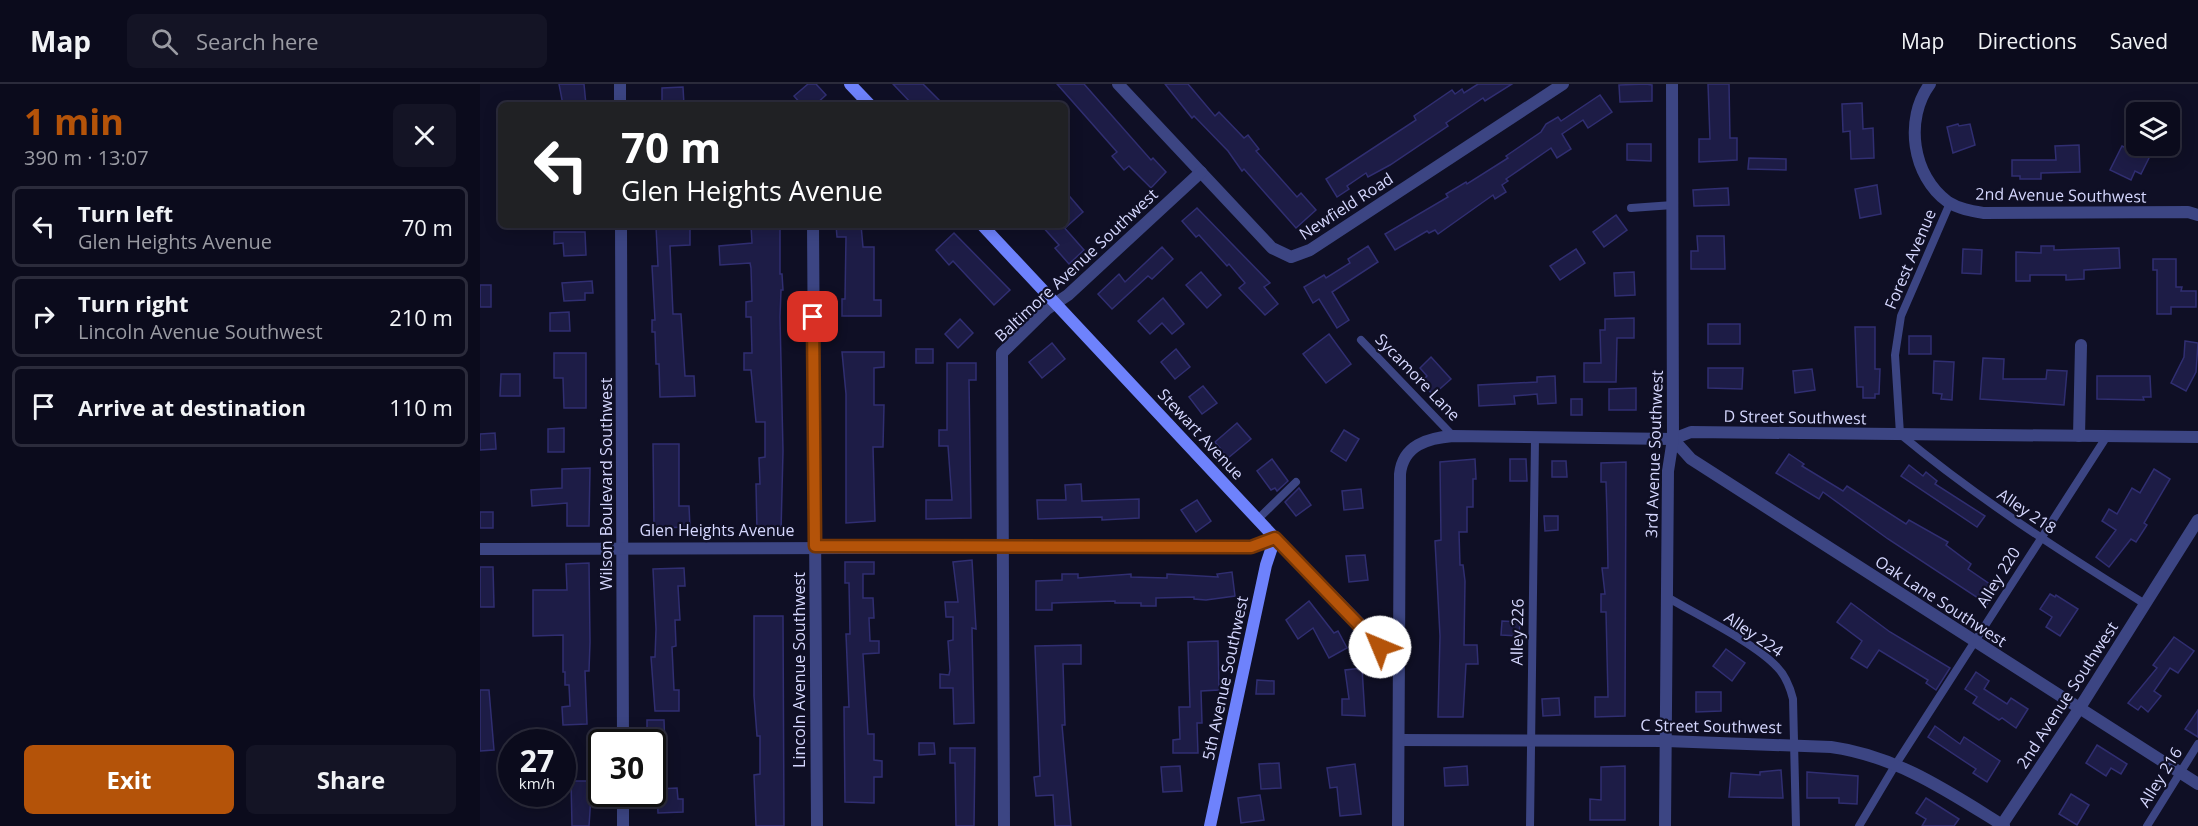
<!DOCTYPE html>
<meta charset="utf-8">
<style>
body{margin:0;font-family:"Open Sans",sans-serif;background:#141425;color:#f1f3f6;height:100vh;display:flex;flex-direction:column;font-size:22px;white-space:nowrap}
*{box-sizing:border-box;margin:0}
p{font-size:20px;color:#9a9ba3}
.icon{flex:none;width:33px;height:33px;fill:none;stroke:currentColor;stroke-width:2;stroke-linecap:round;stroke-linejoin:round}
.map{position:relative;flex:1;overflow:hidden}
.side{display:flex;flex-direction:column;background:#0b0b1c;width:480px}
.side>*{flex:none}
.hud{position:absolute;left:18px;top:18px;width:570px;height:126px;border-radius:9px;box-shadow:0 3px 15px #0003,0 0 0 2px #2b2b3b;background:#202124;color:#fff;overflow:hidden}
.fabs{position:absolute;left:1646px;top:18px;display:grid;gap:12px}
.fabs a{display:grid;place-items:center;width:54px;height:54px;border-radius:9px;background:#0b0b1c;box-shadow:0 3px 15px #0003,0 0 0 2px #2b2b3b;font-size:30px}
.speed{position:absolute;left:18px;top:645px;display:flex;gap:12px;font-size:30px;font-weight:700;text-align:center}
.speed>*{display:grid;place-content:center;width:78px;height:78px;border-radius:50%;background:#0b0b1c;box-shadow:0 3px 15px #0003,0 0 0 2px #2b2b3b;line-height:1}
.speed small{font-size:15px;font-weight:400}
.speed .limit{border:3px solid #111;border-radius:9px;background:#fff;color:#111}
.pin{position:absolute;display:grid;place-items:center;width:51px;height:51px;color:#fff;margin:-26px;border-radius:12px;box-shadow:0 3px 9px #0006}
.me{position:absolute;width:66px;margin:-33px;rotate:315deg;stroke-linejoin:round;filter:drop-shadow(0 0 4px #0008)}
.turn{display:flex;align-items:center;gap:21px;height:126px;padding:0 24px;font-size:27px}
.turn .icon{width:78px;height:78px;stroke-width:2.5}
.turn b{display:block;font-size:42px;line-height:51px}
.round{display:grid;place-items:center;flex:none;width:63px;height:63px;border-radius:9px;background:#141425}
.headline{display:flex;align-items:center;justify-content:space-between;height:102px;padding:0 24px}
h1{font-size:36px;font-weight:700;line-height:45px;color:#b45309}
.primary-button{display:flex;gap:12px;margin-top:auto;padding:12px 24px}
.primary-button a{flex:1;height:69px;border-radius:9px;background:#b45309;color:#fff;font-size:24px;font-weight:700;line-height:69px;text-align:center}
.primary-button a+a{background:#141425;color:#f1f3f6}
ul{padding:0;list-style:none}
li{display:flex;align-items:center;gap:18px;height:81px;margin:0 12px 9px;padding:0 12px;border:3px solid #2b2b3b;border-radius:9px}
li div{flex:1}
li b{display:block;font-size:22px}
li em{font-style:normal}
header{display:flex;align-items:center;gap:36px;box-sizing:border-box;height:84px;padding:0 30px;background:#0b0b1c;border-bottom:2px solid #2b2b3b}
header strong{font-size:28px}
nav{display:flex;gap:33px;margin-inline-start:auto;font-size:21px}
.search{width:420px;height:54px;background:#141425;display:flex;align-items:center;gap:15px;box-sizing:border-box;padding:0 21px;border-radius:9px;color:#9a9ba3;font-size:22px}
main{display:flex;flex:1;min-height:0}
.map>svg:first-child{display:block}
.building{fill:#1d1c46;stroke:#302e71;stroke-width:1.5}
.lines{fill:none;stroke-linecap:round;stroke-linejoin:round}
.lane{stroke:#3c4583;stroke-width:8}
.street{stroke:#3c4583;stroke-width:12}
.secondary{stroke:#6e82fc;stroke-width:12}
.route-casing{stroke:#753606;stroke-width:15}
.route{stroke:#b45309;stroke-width:10}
.labels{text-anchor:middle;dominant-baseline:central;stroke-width:4.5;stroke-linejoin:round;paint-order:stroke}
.street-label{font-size:16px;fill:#d5d7fe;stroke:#0f0f25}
</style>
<header>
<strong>Map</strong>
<div class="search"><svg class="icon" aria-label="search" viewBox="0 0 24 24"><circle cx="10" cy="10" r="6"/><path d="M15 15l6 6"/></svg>Search here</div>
<nav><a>Map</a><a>Directions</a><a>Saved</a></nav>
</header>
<main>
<section class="side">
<div class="headline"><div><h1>1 min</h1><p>390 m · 13:07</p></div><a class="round"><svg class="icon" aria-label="close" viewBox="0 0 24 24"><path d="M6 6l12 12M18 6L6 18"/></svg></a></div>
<ul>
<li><svg class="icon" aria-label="left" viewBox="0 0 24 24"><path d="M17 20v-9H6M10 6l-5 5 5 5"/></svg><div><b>Turn left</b><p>Glen Heights Avenue</p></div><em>70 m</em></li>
<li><svg class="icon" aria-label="right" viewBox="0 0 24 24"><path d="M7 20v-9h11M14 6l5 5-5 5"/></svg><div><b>Turn right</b><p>Lincoln Avenue Southwest</p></div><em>210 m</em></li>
<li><svg class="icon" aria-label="arrive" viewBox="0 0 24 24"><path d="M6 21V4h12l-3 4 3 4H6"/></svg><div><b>Arrive at destination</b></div><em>110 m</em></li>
</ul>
<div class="primary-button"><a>Exit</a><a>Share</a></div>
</section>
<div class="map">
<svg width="1718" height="742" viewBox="0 0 1718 742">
<rect width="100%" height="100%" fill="#0f0f25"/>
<g class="building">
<polygon points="79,0 104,0 106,21 83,21"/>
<polygon points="328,0 336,0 346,11 335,21 322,21 314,12"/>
<polygon points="413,0 443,0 464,21 433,21"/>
<polygon points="577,0 604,0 671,76 673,74 686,88 671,104 649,82 644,86 632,72 637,68"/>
<polygon points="685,0 708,0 735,32 739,28 764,54 768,51 779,65 776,67 817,113 821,109 836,126 816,144 764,85 762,87 748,67 714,32 712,34"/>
<polygon points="998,0 1032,0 1005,17 1003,14 966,39 968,42 910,81 888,93 886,89 867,102 869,105 857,113 846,95 936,36 934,32 972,6 975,10 982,5 984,9"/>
<polygon points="1166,0 1172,1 1172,17 1140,18 1139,1"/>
<polygon points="1228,0 1249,0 1250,54 1257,54 1257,76 1219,78 1219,55 1230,55"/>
<polygon points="203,3 204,21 182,21 182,4"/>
<polygon points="1120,11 1132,28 1108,44 1103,36 1082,50 1091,65 1077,74 1071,64 1026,95 1028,97 1022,101 1026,108 1015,115 1013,111 958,150 955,146 949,149 947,147 915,166 905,150 968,113 966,110 986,98 987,100 1028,74 1026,72 1061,48 1066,40 1078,33 1081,37"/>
<polygon points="1382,19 1383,45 1393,44 1394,74 1371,75 1370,47 1363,48 1362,20"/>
<polygon points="1478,40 1479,42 1490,40 1495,61 1473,69 1467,43"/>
<polygon points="1147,60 1171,60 1171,77 1147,76"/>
<polygon points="1599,61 1600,88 1561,89 1561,95 1540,95 1540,92 1532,92 1532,76 1576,76 1575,62"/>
<polygon points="1642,62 1650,66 1652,62 1675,62 1661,90 1655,87 1651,96 1630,86"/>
<polygon points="1269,74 1306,75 1306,86 1268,85"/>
<polygon points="1397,101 1401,130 1380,134 1375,105"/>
<polygon points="1248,104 1249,121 1214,122 1213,106"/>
<polygon points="585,107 603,128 585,144"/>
<polygon points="717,124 790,199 784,203 798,220 785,231 759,204 765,199 749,180 747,182 719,151 716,153 702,137"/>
<polygon points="1136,131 1147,146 1124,163 1113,148"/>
<polygon points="210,141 210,161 190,162 193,230 201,230 205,292 214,292 215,312 180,313 179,280 176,280 175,248 172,248 172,236 175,236 172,182 178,182 176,143"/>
<polygon points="271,141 300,141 300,190 302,190 303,206 301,206 300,233 303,367 301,447 277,447 276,400 280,400 279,374 285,373 285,338 276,338 271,286 264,286 264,269 272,269 271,233 266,233 266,218 272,217 271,184 270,179 240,181 239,162 272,159"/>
<polygon points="356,141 381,141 383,163 394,163 394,216 401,216 401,232 362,232 362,215 365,215 366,153 357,153"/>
<polygon points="561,141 582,141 604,166 589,180 575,164 579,161"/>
<polygon points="74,148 105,148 106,171 84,172 83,159 74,160"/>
<polygon points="474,149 530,206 514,221 473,177 469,181 456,166"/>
<polygon points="1217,152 1244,152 1245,185 1211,185 1211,167 1218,167"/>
<polygon points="888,162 898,178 852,208 869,236 857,244 839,215 833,219 824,203 844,191 846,194 870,179 868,175"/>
<polygon points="1561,162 1574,162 1574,166 1639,164 1640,184 1604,186 1604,195 1586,196 1586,191 1550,191 1550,197 1536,197 1536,168 1561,169"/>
<polygon points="682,163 693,175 672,195 668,192 632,225 618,210 639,190 645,198"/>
<polygon points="1096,165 1105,179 1080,196 1070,182"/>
<polygon points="1483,165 1502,166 1501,190 1482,189"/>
<polygon points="1673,175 1696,175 1696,203 1702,203 1701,207 1716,207 1716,223 1691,223 1691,230 1677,230 1677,186 1673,186"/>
<polygon points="721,188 741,211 727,224 706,201"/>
<polygon points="1154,188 1155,211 1135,212 1134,189"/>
<polygon points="112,197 113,209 105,209 105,216 84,217 82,199"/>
<rect x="0" y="201" width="11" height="22"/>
<polygon points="683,214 704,240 692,250 682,239 670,250 658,237"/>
<polygon points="89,228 90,247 70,247 70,229"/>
<polygon points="1154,234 1154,254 1137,254 1136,298 1104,298 1104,279 1121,279 1120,246 1125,246 1125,235"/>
<polygon points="480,235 493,249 478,264 465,250"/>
<rect x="1228" y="240" width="32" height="20"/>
<polygon points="1375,243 1395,243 1395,285 1400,285 1399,310 1395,310 1395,314 1383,314 1383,303 1377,303"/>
<polygon points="849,250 871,280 846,299 823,270"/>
<rect x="1429" y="252" width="22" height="18"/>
<polygon points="1705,257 1718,259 1716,288 1706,307 1691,299 1704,273"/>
<polygon points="572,259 585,275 562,294 549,278"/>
<rect x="436" y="265" width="17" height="14"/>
<polygon points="696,265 710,283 695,295 681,278"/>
<polygon points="362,268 404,268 404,283 394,284 394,321 404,321 403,363 393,363 395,437 366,439 366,310"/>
<polygon points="74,269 106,269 106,324 84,324 83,294 74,294"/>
<polygon points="951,273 971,295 953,311 941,298 947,292 940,284"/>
<polygon points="1503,274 1524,275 1523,295 1566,295 1567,286 1587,287 1584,321 1500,315"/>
<polygon points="1454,277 1474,278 1472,316 1461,315 1462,310 1453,309"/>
<polygon points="467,279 496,279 496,296 489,296 491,434 446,435 446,416 472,416 468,362 459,362 459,346 467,346"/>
<polygon points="1228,284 1263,284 1262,305 1228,304"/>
<polygon points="1332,285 1335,306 1315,309 1313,287"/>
<polygon points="21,290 40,290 40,312 20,312"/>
<polygon points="1075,292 1076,319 1058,320 1057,310 1034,312 1035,320 999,322 998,301 1057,298 1057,293"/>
<polygon points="1617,292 1670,292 1671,313 1663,313 1664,316 1617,315"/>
<polygon points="723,302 737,319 722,330 709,313"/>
<polygon points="1156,304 1156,326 1129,326 1129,305"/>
<rect x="1091" y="315" width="11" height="16"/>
<polygon points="757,339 771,355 748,374 735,358"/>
<polygon points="84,344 84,368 68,368 68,345"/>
<polygon points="864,346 879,355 866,377 851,367"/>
<polygon points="15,349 16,365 0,366 0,350"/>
<polygon points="173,360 199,360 199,422 209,422 210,443 174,444"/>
<polygon points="1309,370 1324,380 1322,382 1363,407 1367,402 1426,440 1429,436 1468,458 1466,461 1491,480 1488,485 1517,505 1507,520 1408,455 1343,408 1339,415 1296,389"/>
<polygon points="792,375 808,397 797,407 795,404 791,406 777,387"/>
<polygon points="995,375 996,395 993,395 993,423 987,423 987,448 979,448 980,481 983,481 985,497 984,561 997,561 998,580 986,580 983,633 958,633 960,552 955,457 961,456 960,378"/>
<polygon points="1030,375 1046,375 1047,397 1030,397"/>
<polygon points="1072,377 1086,377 1087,393 1072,393"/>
<polygon points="1146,378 1145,632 1115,633 1115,613 1128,613 1126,528 1121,528 1121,510 1125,510 1122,484 1128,484 1127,430 1126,398 1121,398 1121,379"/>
<polygon points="1429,381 1443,392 1446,388 1457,397 1455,400 1505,432 1497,443 1421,392"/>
<polygon points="110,384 109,442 87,442 87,419 52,422 51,406 82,404 82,385"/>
<polygon points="1674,385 1690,395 1664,439 1667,441 1656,458 1651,455 1629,483 1616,473 1636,446 1622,437 1629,425 1637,430 1652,404 1660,409"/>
<polygon points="601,400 602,417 659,415 659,434 622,436 622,433 558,435 557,416 586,416 585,401"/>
<polygon points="819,404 831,421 816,432 805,418"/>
<polygon points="881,405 883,424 864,426 862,407"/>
<polygon points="717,416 731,437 716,448 701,426"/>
<rect x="0" y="428" width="13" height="16"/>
<polygon points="1064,432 1078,432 1078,446 1065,447"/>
<polygon points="885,471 888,496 869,498 866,472"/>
<polygon points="492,476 496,545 492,544 494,639 474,640 473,604 460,604 460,590 469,591 470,586 468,557 473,556 473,533 466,533 465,518 478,518 473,478"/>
<polygon points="365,478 394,478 394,490 383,490 383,514 393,514 394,534 389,534 390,557 399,557 399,569 383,570 388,650 394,650 394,676 402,677 402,693 394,693 394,719 365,718 364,623 369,623 366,550 370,550 369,499 365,499"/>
<polygon points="109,479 110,558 109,587 105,587 107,640 83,641 82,623 90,622 89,601 85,601 85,588 83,588 83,551 53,552 53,506 87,506 86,480"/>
<polygon points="0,483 13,483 14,523 0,523"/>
<polygon points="204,484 205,502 198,502 200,536 195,536 196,562 192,563 194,606 199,606 199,627 175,627 171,573 175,573 176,545 173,485"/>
<polygon points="752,488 755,512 726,516 714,515 714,513 676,514 676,522 661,522 661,519 635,519 635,517 572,519 572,526 556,526 556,497 582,496 582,490 598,490 598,494 651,490 651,493 687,494 687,490 738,493 737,490"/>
<polygon points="1570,510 1575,513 1576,511 1598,525 1580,552 1566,543 1572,533 1560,525"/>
<polygon points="829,517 854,549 858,547 867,564 849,574 833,544 818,555 806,536"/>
<polygon points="1371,519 1410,548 1470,584 1456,606 1446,599 1448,596 1399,566 1387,584 1371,574 1382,557 1357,538"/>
<polygon points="274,532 303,532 304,742 276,742 274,691 280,690 280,652 277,652 274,612"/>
<polygon points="1022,537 1040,538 1039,552 1021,551"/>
<polygon points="1694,553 1714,567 1698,589 1690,584 1674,607 1681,612 1668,628 1661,622 1658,626 1648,619 1677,584 1673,581"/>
<polygon points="738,557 739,606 721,607 722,639 717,639 718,669 693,669 693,656 700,655 699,623 710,623 708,558"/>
<polygon points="601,561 601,580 583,580 585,641 582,641 591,742 575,742 573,711 556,712 554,693 560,692 555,562"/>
<polygon points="1246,565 1265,579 1252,597 1233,582"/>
<polygon points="882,584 885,632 862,631 862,615 869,615 865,586"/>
<polygon points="1496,588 1509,597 1504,605 1527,620 1531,614 1548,625 1536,644 1522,634 1519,636 1493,619 1497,613 1485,605"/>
<polygon points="777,596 794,597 794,610 776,610"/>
<polygon points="0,606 9,606 14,666 0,667"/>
<polygon points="1216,608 1241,608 1241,627 1216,628"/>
<polygon points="1079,614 1080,631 1063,632 1062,615"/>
<polygon points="1718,626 1718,653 1705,645"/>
<polygon points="167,636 184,636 185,665 172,665 172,658 167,658"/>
<polygon points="1455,642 1480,660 1484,653 1520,677 1507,698 1493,689 1496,685 1448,653"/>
<polygon points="439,659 454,659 455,670 439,671"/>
<polygon points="1617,661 1647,680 1641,690 1631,684 1626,692 1606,679"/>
<polygon points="470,664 495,664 494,742 476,742 475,679 470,679"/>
<polygon points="799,679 801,704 781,705 779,680"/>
<polygon points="875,680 881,730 860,732 857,703 850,704 847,684"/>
<polygon points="700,682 702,707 683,708 681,683"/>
<polygon points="987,682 988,701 965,702 964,684"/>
<polygon points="1145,682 1145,736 1110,736 1110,715 1121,716 1121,683"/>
<polygon points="1301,686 1303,714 1249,713 1251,689 1280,691 1280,688"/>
<polygon points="1327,688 1378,692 1377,720 1359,719 1359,714 1327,714"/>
<polygon points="91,697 112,697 109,742 92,742"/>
<polygon points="197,704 198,715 203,715 203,728 178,729 177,705"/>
<polygon points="1591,710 1609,721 1597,741 1579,730"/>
<polygon points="780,711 784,736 761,739 758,714"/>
<polygon points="1446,714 1479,735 1474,742 1442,742 1446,735 1436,729"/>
</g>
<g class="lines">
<g class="lane">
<path d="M1470 119 1421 232 1415 271 1420 350C1497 414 1580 467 1665 520"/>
<polyline points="1151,124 1193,121"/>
<polyline points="881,256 973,352"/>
<polyline points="778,435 816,398"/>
<path d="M1187 513C1217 531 1275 559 1297 583 1306 592 1310 603 1313 615L1316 742"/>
<polyline points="1050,742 1055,354"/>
<polyline points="1379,742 1416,680 1627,352"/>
<polyline points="1667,742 1718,660"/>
</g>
<g class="street">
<polyline points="140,0 140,21"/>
<polyline points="638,0 792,164 811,173 830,166 1083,0"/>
<path d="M1450 0C1424 35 1432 92 1468 118 1479 125 1492 127 1504 129L1708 128 1718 131"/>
<polyline points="141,141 143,658"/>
<polyline points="333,141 337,742"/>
<polyline points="1599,352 1601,261"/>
<polyline points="1193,355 1211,375 1718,700"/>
<polyline points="0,465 770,463 795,454 919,579"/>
<path d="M919 656 1186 657 1351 663C1417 672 1469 708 1524 742"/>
<polyline points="143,710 143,742"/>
<polyline points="524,742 522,269 567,225 588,211 721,88"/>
<path d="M918 742 920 390C923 361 948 354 973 352L1193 355 1211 348 1718 353"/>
<polyline points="1185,742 1188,387 1193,355 1192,0"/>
<polyline points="1521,742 1599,625 1718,436"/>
</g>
<g class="secondary">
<polyline points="370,0 390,21"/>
<polyline points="502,141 795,454 786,481 730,742"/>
</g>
</g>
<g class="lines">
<g class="route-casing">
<polyline id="route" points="333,233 335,462 771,463 795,454 900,563"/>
</g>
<use href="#route" class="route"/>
</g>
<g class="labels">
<g class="street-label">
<text transform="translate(1581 111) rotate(1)">2nd Avenue Southwest</text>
<text transform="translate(866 122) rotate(-33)">Newfield Road</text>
<text transform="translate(1430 175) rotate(-67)">Forest Avenue</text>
<text transform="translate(596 181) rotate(-43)">Baltimore Avenue Southwest</text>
<text transform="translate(938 293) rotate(46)">Sycamore Lane</text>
<text transform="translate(1315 333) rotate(1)">D Street Southwest</text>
<text transform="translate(721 350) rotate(47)">Stewart Avenue</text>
<text transform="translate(1174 370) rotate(-88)">3rd Avenue Southwest</text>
<text transform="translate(126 400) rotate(-90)">Wilson Boulevard Southwest</text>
<text transform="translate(1547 427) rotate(34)">Alley 218</text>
<text x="237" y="446">Glen Heights Avenue</text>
<text transform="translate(1518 493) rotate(-58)">Alley 220</text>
<text transform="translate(1461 517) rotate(33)">Oak Lane Southwest</text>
<text transform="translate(1037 548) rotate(-89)">Alley 226</text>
<text transform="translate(1274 550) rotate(34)">Alley 224</text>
<text transform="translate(319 586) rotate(-90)">Lincoln Avenue Southwest</text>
<text transform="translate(745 594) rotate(-78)">5th Avenue Southwest</text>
<text transform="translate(1587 611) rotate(-57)">2nd Avenue Southwest</text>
<text transform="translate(1231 642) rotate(1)">C Street Southwest</text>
<text transform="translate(1680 693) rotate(-58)">Alley 216</text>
</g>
</g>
</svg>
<div class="fabs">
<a><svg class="icon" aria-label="layers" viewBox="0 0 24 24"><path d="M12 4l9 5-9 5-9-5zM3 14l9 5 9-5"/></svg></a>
</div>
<div class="speed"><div>27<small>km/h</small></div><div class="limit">30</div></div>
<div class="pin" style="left:333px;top:233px;background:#d93025"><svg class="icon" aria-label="arrive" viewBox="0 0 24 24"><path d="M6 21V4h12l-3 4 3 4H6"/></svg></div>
<svg class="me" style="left:900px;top:563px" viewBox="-20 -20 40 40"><circle r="19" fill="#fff"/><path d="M0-13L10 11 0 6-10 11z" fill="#b45309"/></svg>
<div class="hud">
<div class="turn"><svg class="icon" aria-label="left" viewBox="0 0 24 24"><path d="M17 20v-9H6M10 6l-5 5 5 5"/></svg><div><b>70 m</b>Glen Heights Avenue</div></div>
</div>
</div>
</main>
